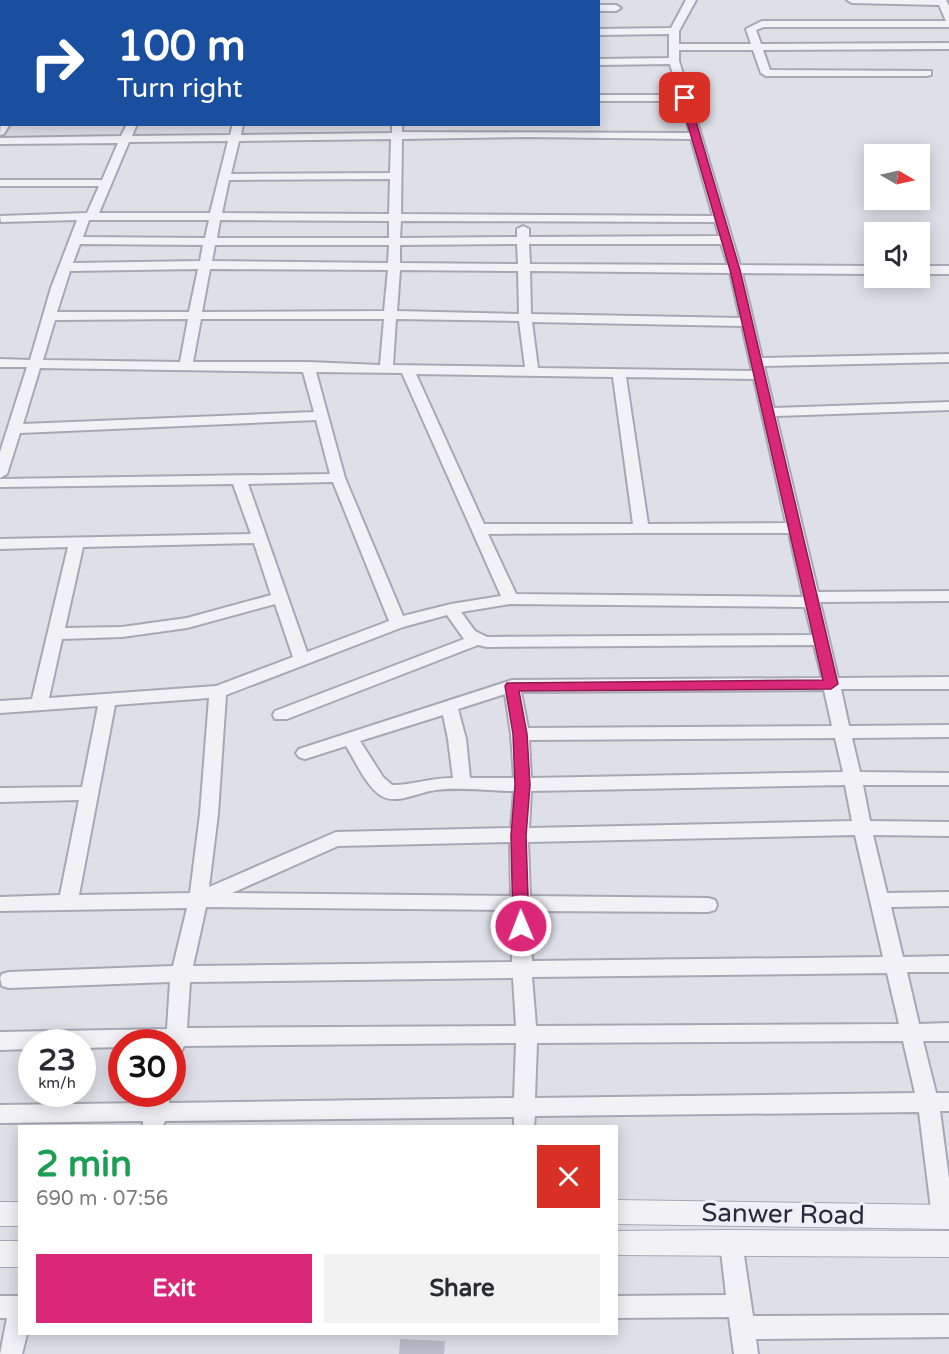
<!DOCTYPE html>
<meta charset="utf-8">
<style>
body{margin:0;font-family:"Varela Round",sans-serif;background:#f2f2f3;color:#2b2b33;height:100vh;display:flex;flex-direction:column;font-size:22px;white-space:nowrap}
*{box-sizing:border-box;margin:0}
p{font-size:20px;color:#7c7c81}
.icon{flex:none;width:33px;height:33px;fill:none;stroke:currentColor;stroke-width:2;stroke-linecap:round;stroke-linejoin:round}
.map{position:relative;flex:1;overflow:hidden}
.panel{position:absolute;left:18px;top:1125px;width:600px;height:210px;display:flex;flex-direction:column;background:#fff;border-radius:0px;box-shadow:0 3px 15px #0003}
.panel>*{flex:none}
.guide{position:absolute;left:0px;top:0px;width:600px;height:126px;box-shadow:0 3px 15px #0003;background:#1a4fa0;color:#fff;overflow:hidden}
.needle{width:39px;rotate:99deg}
.fabs{position:absolute;left:864px;top:144px;display:grid;gap:12px}
.fabs a{display:grid;place-items:center;width:66px;height:66px;border-radius:0px;background:#fff;box-shadow:0 3px 15px #0003;font-size:30px}
.speed{position:absolute;left:18px;top:1029px;display:flex;gap:12px;font-size:30px;font-weight:700;text-align:center}
.speed>*{display:grid;place-content:center;width:78px;height:78px;border-radius:50%;background:#fff;box-shadow:0 3px 15px #0003;line-height:1}
.speed small{font-size:15px;font-weight:400}
.speed .limit{border:9px solid #d22;background:#fff;color:#111}
.pin{position:absolute;display:grid;place-items:center;width:51px;height:51px;color:#fff;margin:-26px;border-radius:12px;box-shadow:0 3px 9px #0006}
.me{position:absolute;width:66px;margin:-33px;rotate:359deg;stroke-linejoin:round;filter:drop-shadow(0 0 4px #0008)}
.turn{display:flex;align-items:center;gap:21px;height:126px;padding:0 18px;font-size:27px}
.turn .icon{width:78px;height:78px;stroke-width:2.5}
.turn b{display:block;font-size:42px;line-height:51px}
.round{display:grid;place-items:center;flex:none;width:63px;height:63px;border-radius:0px;background:#f2f2f3}
.headline{display:flex;align-items:center;justify-content:space-between;height:102px;padding:0 18px}
h1{font-size:36px;font-weight:700;line-height:45px;color:#1e9e55}
.cta{display:flex;gap:12px;margin-top:auto;padding:12px 18px}
.cta a{flex:1;height:69px;border-radius:0px;background:#db2777;color:#fff;font-size:24px;font-weight:700;line-height:69px;text-align:center}
.cta a+a{background:#f2f2f3;color:#2b2b33}
.map>svg:first-child{display:block}
.building{fill:#bcbdca}
.lines{fill:none;stroke-linecap:round;stroke-linejoin:round}
.minor-casing{stroke:#a7a8b4;stroke-width:4}
.tertiary-casing{stroke:#a7a8b4;stroke-width:2}
.minor{fill:#f1f1f6;fill-rule:evenodd}
.tertiary{fill:#f1f1f6;fill-rule:evenodd}
.route{fill:#db2777;stroke:#8e194d;stroke-width:1.5}
.labels{text-anchor:middle;dominant-baseline:central;stroke-width:6;stroke-linejoin:round;paint-order:stroke}
.near-street-label{font-size:26px;fill:#28293e;stroke:#eeeef5}
</style>
<div class="map">
<svg width="949" height="1354" viewBox="0 0 949 1354">
<rect width="100%" height="100%" fill="#dedfe7"/>
<polygon class="building" points="400,1339 445,1341 444,1354 399,1354"/>
<g class="lines">
<g class="minor-casing">
<g id="minor">
<polygon points="77,0 88,0 76,2"/>
<polygon points="101,0 136,0 100,2"/>
<rect x="191" y="0" width="10" height="2"/>
<polygon points="299,0 309,0 309,2 300,2"/>
<polygon points="376,0 386,0 386,2 377,2"/>
<path d="M686 0H696L679 31V44H751L746 29 762 21H946L939 5 852 3 847 0H946L949 6V27H764L756 30 761 44 949 43V49L763 50 770 70 931 71V75L927 76H766L761 73 753 50H679V61L740 265 874 266V274L742 273 762 358 949 354V362L764 366 774 408 949 402V410L776 416 818 592 949 591V601L820 602 838 678 949 677V689H841L849 726 949 725V737L852 738 860 772 949 773V785H863L870 821 949 822V836L873 835 887 893 949 892V906L891 907 903 957 949 956V972H907L919 1024 949 1023V1041H923L936 1093H949V1111H940L949 1179V1225L943 1227 935 1224 932 1217 919 1112 535 1116 534 1126H514V1117L165 1121 163 1126H143V1121L0 1123V1105L148 1103 150 1094H170L169 1103 514 1098 516 1043 184 1046 179 1056 172 1059V1042H122V1047L82 1048V1042H32V1049L0 1050V1032L167 1029 170 982 9 988 2 986 0 978 2 974 9 972 173 966 187 908 0 911V897L60 895 79 800 0 802V788L82 787 98 706 0 713V701L32 699 68 547 0 549V539L251 534 233 484 0 487V479L330 474 316 420 20 433 7 474 0 478V452L27 367H0V359L30 360 51 288 77 220 1 222 0 216 87 213 99 186H0V180H102L118 143 0 144V138L121 136 127 124H137L132 136 230 135 233 124H243L241 135 392 133V124H402V132L690 133 681 101H598V95H679L670 64 598 65V59L669 58V34L598 35V29L671 28ZM526 137 691 139 713 216 401 214 402 139ZM391 139 390 173 231 174 239 141ZM228 141 210 213H99L129 142ZM390 179 389 214 222 213 229 180ZM89 220H209L205 238 83 237ZM220 220 389 221V238H217ZM401 221 715 222 719 236 529 237V229L523 226 517 229V237L400 238ZM80 244 203 245 200 261 73 263ZM517 244 518 264 400 263V245ZM529 244H721L728 265 530 264ZM215 245H389L388 263 212 261ZM198 269 189 312H57L70 271ZM210 269 388 270 384 311 202 312ZM400 270 518 271 519 314 397 311ZM530 271 730 273 740 318 531 314ZM188 319 180 362 43 360 55 320ZM201 319H384L380 365 308 362H193ZM396 319 519 321 525 367 393 365ZM532 322 742 326 752 371 538 368ZM40 368 303 372 314 412 23 424ZM316 372 402 373 501 596 451 604 403 616 345 478ZM416 374 613 377 633 524H484ZM626 377 754 379 786 523 648 524ZM333 482 389 621 307 652 248 484ZM639 533H789L803 597 516 594 488 534ZM254 543 271 595 187 618 122 627 65 628 83 547ZM275 604 293 657 216 686 49 698 62 639 122 637 187 628ZM510 604 805 607 812 635 487 637 475 631 461 612ZM447 615 464 639 275 711 273 715 275 719H287L478 645 487 647 814 645 822 678 512 680 299 749 296 753 299 757 305 759 346 746C356 762 365 784 380 795 394 805 415 794 430 791 452 786 490 791 514 791L511 828 336 832 209 887 218 814 226 695 403 627ZM824 690 832 726 528 728 521 692ZM505 694 511 734 514 778H470L466 739 458 709ZM209 698 200 814 190 893 79 895 115 705ZM443 715 448 739 453 778C430 778 413 785 392 785L383 777 360 741ZM835 738 843 772 531 778 529 740ZM845 785 852 821 529 828 531 791ZM855 835 883 957 532 961 530 911 708 912 715 910 717 905 715 900 708 898 530 896 528 842ZM510 842 511 896 232 893 338 846ZM206 907 511 910 512 962 193 966ZM887 973 899 1024 536 1026 532 977ZM513 978 516 1026 187 1028 190 982ZM903 1041 915 1093 535 1098 537 1043Z"/>
<polygon points="598,5 616,5 621,8 616,11 598,11"/>
<rect x="0" y="87" width="2" height="6"/>
<polygon points="1,122 2,124 10,124 4,134 0,135"/>
<rect x="920" y="266" width="29" height="8"/>
<polygon points="731,1231 739,1235 742,1242 753,1316 949,1315 949,1337 756,1339 758,1354 734,1354 729,1317 616,1318 616,1296 726,1295 720,1242 723,1235"/>
<polygon points="0,1296 20,1296 20,1334 27,1334 22,1354 0,1354 7,1318 0,1318"/>
</g>
</g>
<g class="tertiary-casing">
<g id="tertiary">
<polygon points="318,0 344,0 317,2"/>
<rect x="0" y="18" width="2" height="6"/>
<polygon points="616,1200 949,1205 949,1229 616,1224"/>
<rect x="0" y="1202" width="20" height="24"/>
<polygon points="731,1230 949,1231 949,1257 616,1255 616,1231"/>
<rect x="0" y="1241" width="20" height="26"/>
</g>
</g>
<use href="#minor" class="minor"/>
<use href="#tertiary" class="tertiary"/>
</g>
<polygon class="route" points="685,95 689,98 740,270 838,684 831,689 519,691 527,734 530,785 526,836 529,926 527,930 521,932 516,930 513,926 511,836 515,785 513,734 505,686 507,683 823,680 730,270 680,98"/>
<g class="labels">
<g class="near-street-label">
<text transform="translate(783 1214) rotate(1)">Sanwer Road</text>
</g>
</g>
</svg>
<div class="fabs">
<a><svg class="needle" viewBox="-14 -14 28 28"><path d="M0-13l5 13h-10z" fill="#e53935"/><path d="M0 13l5-13h-10z" fill="#7c7c81"/></svg></a>
<a><svg class="icon" aria-label="sound" viewBox="0 0 24 24"><path d="M4 9h4l5-4v14l-5-4H4zM17 9q2 3 0 6"/></svg></a>
</div>
<div class="speed"><div>23<small>km/h</small></div><div class="limit">30</div></div>
<div class="pin" style="left:685px;top:98px;background:#d93025"><svg class="icon" aria-label="arrive" viewBox="0 0 24 24"><path d="M6 21V4h12l-3 4 3 4H6"/></svg></div>
<svg class="me" style="left:521px;top:926px" viewBox="-20 -20 40 40"><circle r="17" fill="#db2777" stroke="#fff" stroke-width="3"/><path d="M0-11L8 9 0 5-8 9z" fill="#fff"/></svg>
<div class="guide">
<div class="turn"><svg class="icon" aria-label="right" viewBox="0 0 24 24"><path d="M7 20v-9h11M14 6l5 5-5 5"/></svg><div><b>100 m</b>Turn right</div></div>
</div>
<section class="panel">
<div class="headline"><div><h1>2 min</h1><p>690 m · 07:56</p></div><a class="round" style="background:#d93025;color:#fff"><svg class="icon" aria-label="close" viewBox="0 0 24 24"><path d="M6 6l12 12M18 6L6 18"/></svg></a></div>
<div class="cta"><a>Exit</a><a>Share</a></div>
</section>
</div>
